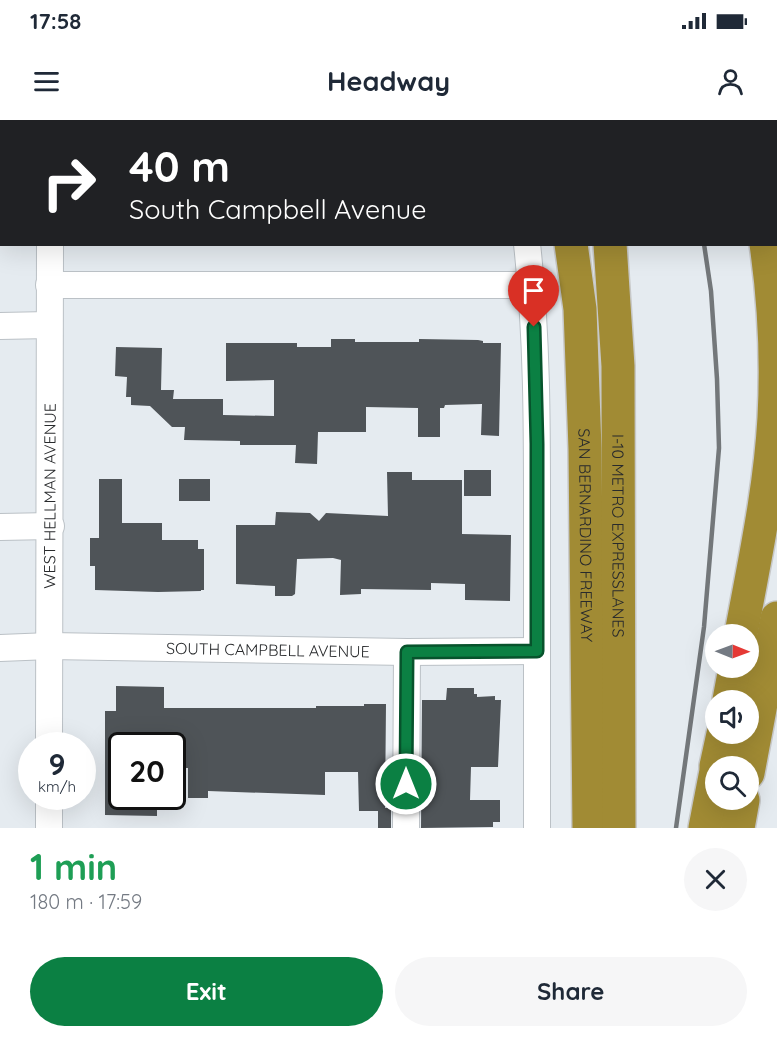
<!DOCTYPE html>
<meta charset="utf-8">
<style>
body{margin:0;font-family:Quicksand,sans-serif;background:#f6f6f7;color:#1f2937;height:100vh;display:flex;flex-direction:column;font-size:22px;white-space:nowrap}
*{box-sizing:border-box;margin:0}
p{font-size:20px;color:#747a83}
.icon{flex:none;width:33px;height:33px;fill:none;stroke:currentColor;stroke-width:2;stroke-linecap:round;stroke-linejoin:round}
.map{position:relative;height:708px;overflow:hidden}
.panel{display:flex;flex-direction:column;background:#fff;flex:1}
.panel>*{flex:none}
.top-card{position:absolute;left:0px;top:0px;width:777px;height:126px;box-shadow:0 6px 24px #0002;background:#202124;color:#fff;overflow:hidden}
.needle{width:39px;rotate:91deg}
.fabs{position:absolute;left:705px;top:504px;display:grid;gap:12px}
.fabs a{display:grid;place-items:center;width:54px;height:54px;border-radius:50%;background:#fff;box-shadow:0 6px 24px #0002;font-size:30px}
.speed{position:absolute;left:18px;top:612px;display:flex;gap:12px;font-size:30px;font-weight:700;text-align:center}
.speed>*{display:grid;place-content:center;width:78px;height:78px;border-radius:50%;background:#fff;box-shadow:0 6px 24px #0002;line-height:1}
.speed small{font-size:15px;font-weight:400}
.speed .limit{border:3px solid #111;border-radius:9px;background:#fff;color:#111}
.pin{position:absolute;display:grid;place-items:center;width:51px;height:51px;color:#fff;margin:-62px -26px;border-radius:50% 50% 50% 0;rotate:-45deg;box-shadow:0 0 6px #0007}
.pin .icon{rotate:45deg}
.me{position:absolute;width:66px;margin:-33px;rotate:0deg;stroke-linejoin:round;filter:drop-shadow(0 0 4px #0008)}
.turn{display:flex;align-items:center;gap:21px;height:126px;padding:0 30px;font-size:27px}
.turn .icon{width:78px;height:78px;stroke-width:2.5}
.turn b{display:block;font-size:42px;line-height:51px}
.round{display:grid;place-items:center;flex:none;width:63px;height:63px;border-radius:32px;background:#f6f6f7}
.summary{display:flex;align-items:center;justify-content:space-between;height:102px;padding:0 30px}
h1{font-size:36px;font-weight:700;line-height:45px;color:#1e9e55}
.primary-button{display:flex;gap:12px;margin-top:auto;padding:12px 30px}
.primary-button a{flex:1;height:69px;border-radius:36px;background:#0b8043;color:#fff;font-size:24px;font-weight:700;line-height:69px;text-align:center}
.primary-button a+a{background:#f6f6f7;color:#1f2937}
.status{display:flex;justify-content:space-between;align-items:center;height:42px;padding:0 30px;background:#fff;direction:ltr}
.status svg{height:16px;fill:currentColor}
header{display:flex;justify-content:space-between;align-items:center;height:78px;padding:0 30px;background:#fff;font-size:27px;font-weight:700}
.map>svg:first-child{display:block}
.building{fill:#4f5458}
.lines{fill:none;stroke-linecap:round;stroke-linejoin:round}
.minor-casing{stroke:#bbc1c6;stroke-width:28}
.highway-casing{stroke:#c7c8c8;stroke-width:36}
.minor{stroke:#fff;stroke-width:26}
.highway{stroke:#a18b34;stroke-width:33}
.rail{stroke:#73777a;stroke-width:4.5}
.route-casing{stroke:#07532c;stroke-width:15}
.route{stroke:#0b8043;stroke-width:10}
.labels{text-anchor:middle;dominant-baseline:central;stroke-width:6;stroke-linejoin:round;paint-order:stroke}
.street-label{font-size:16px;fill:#282a2c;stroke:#f2f8fe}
</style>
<div class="status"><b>17:58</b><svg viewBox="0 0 49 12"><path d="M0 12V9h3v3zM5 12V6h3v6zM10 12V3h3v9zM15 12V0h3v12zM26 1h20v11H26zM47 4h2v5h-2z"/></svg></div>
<header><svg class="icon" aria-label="menu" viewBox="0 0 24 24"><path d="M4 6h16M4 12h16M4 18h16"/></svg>Headway<svg class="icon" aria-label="person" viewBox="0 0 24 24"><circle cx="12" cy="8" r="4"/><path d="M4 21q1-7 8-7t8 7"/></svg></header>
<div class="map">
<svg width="777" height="708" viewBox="0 0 777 708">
<rect width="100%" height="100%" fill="#e5ebf0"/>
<g class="building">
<polygon points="331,219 355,219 355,222 419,222 419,219 478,220 483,221 483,223 501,223 499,316 481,315 482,284 445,285 444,288 440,288 440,317 418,317 418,288 366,287 366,312 318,312 317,344 295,343 296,325 240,325 240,321 184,320 185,307 172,307 150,286 131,285 131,277 126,277 127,257 115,256 116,227 162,228 161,270 174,270 173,279 223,279 223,295 274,296 274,260 226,261 226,223 297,223 297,227 331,227"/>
<rect x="464" y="350" width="27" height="26"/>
<polygon points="387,352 412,352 412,360 462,360 462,414 511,415 510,481 465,480 465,464 431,463 431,470 361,469 361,474 340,475 341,440 333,438 297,439 295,474 292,476 275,476 275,466 236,464 236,405 275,405 276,392 310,393 319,401 326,393 388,396"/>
<polygon points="99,359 122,359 122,403 162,403 162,420 198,420 198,429 204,429 204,470 201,470 201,471 158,472 95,470 95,446 90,446 90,418 99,418"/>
<rect x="179" y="359" width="31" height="22"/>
<polygon points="116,566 164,567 164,588 316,588 316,586 364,586 364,584 386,584 385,688 391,688 391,708 378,708 378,691 359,691 358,652 325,652 325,675 208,671 208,678 188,678 188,648 172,648 172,626 122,626 122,676 157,676 157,696 105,695 105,591 116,591"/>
<polygon points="447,568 474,568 474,574 477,574 477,577 495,576 495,580 501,580 498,647 471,647 470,680 500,680 500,702 493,702 493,707 421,708 422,580 446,580"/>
</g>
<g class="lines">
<g class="minor-casing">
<g id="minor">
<polyline points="507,0 507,2"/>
<polyline points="51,2 51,0"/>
<path d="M527 124C538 223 537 322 537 421 537 516 537 612 537 708"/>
<polyline points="49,165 513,165 532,167"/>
<polyline points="0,206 49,205"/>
<polyline points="0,407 51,406"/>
<path id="s1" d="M0 528 50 526 407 532 537 531"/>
<path id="s2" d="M49 626 50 124"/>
<polyline points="49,708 49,676"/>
<polyline points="406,708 407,532"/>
</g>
</g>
<g class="highway-casing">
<g id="highway">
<polyline points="553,0 553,2"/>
<polyline points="593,0 593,2"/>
<polyline points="741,0 741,2"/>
<path id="s3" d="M571 124 580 189 585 329 589 708"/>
<path id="s4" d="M610 124 618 246 619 708"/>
<path d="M741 514C754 443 770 370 774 298 777 241 774 180 766 124"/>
<polyline points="729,580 735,548"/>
<polyline points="716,646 723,614"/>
<polyline points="748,653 777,498"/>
<polyline points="705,708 716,651"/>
<polyline points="738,708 743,680"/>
</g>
</g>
<use href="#minor" class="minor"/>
<use href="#highway" class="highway"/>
<g class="rail">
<polyline points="680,0 680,2"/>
<polyline points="676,708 704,507 719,328 717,259 711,171 704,124"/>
</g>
</g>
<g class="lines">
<g class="route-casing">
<polyline id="route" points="406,664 407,532 537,531 537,324 534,207"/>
</g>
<use href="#route" class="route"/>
</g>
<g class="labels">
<g class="street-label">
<text stroke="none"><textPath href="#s2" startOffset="250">WEST HELLMAN AVENUE</textPath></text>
<text stroke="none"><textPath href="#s3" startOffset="292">SAN BERNARDINO FREEWAY</textPath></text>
<text stroke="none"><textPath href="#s4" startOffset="292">I-10 METRO EXPRESSLANES</textPath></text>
<text stroke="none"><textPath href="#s1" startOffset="268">SOUTH CAMPBELL AVENUE</textPath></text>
</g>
</g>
</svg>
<div class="fabs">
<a><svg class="needle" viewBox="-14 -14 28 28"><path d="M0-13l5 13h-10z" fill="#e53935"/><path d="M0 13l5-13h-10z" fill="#747a83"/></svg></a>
<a><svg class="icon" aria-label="sound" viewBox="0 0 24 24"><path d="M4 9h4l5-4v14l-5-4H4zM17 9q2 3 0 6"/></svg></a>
<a><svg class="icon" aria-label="search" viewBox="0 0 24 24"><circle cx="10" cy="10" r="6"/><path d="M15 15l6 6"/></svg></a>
</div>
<div class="speed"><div>9<small>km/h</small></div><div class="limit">20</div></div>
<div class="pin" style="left:534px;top:207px;background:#d93025"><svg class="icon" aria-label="arrive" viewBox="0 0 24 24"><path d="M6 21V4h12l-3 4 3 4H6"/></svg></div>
<svg class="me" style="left:406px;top:664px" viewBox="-20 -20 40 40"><circle r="17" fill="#0b8043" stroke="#fff" stroke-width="3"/><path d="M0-11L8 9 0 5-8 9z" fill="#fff"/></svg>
<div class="top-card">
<div class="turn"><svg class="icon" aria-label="right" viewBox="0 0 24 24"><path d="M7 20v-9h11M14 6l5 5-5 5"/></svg><div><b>40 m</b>South Campbell Avenue</div></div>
</div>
</div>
<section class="panel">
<div class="summary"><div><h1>1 min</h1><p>180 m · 17:59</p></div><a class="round"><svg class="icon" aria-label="close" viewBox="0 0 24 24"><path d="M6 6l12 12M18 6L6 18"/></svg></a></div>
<div class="primary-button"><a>Exit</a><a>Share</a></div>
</section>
